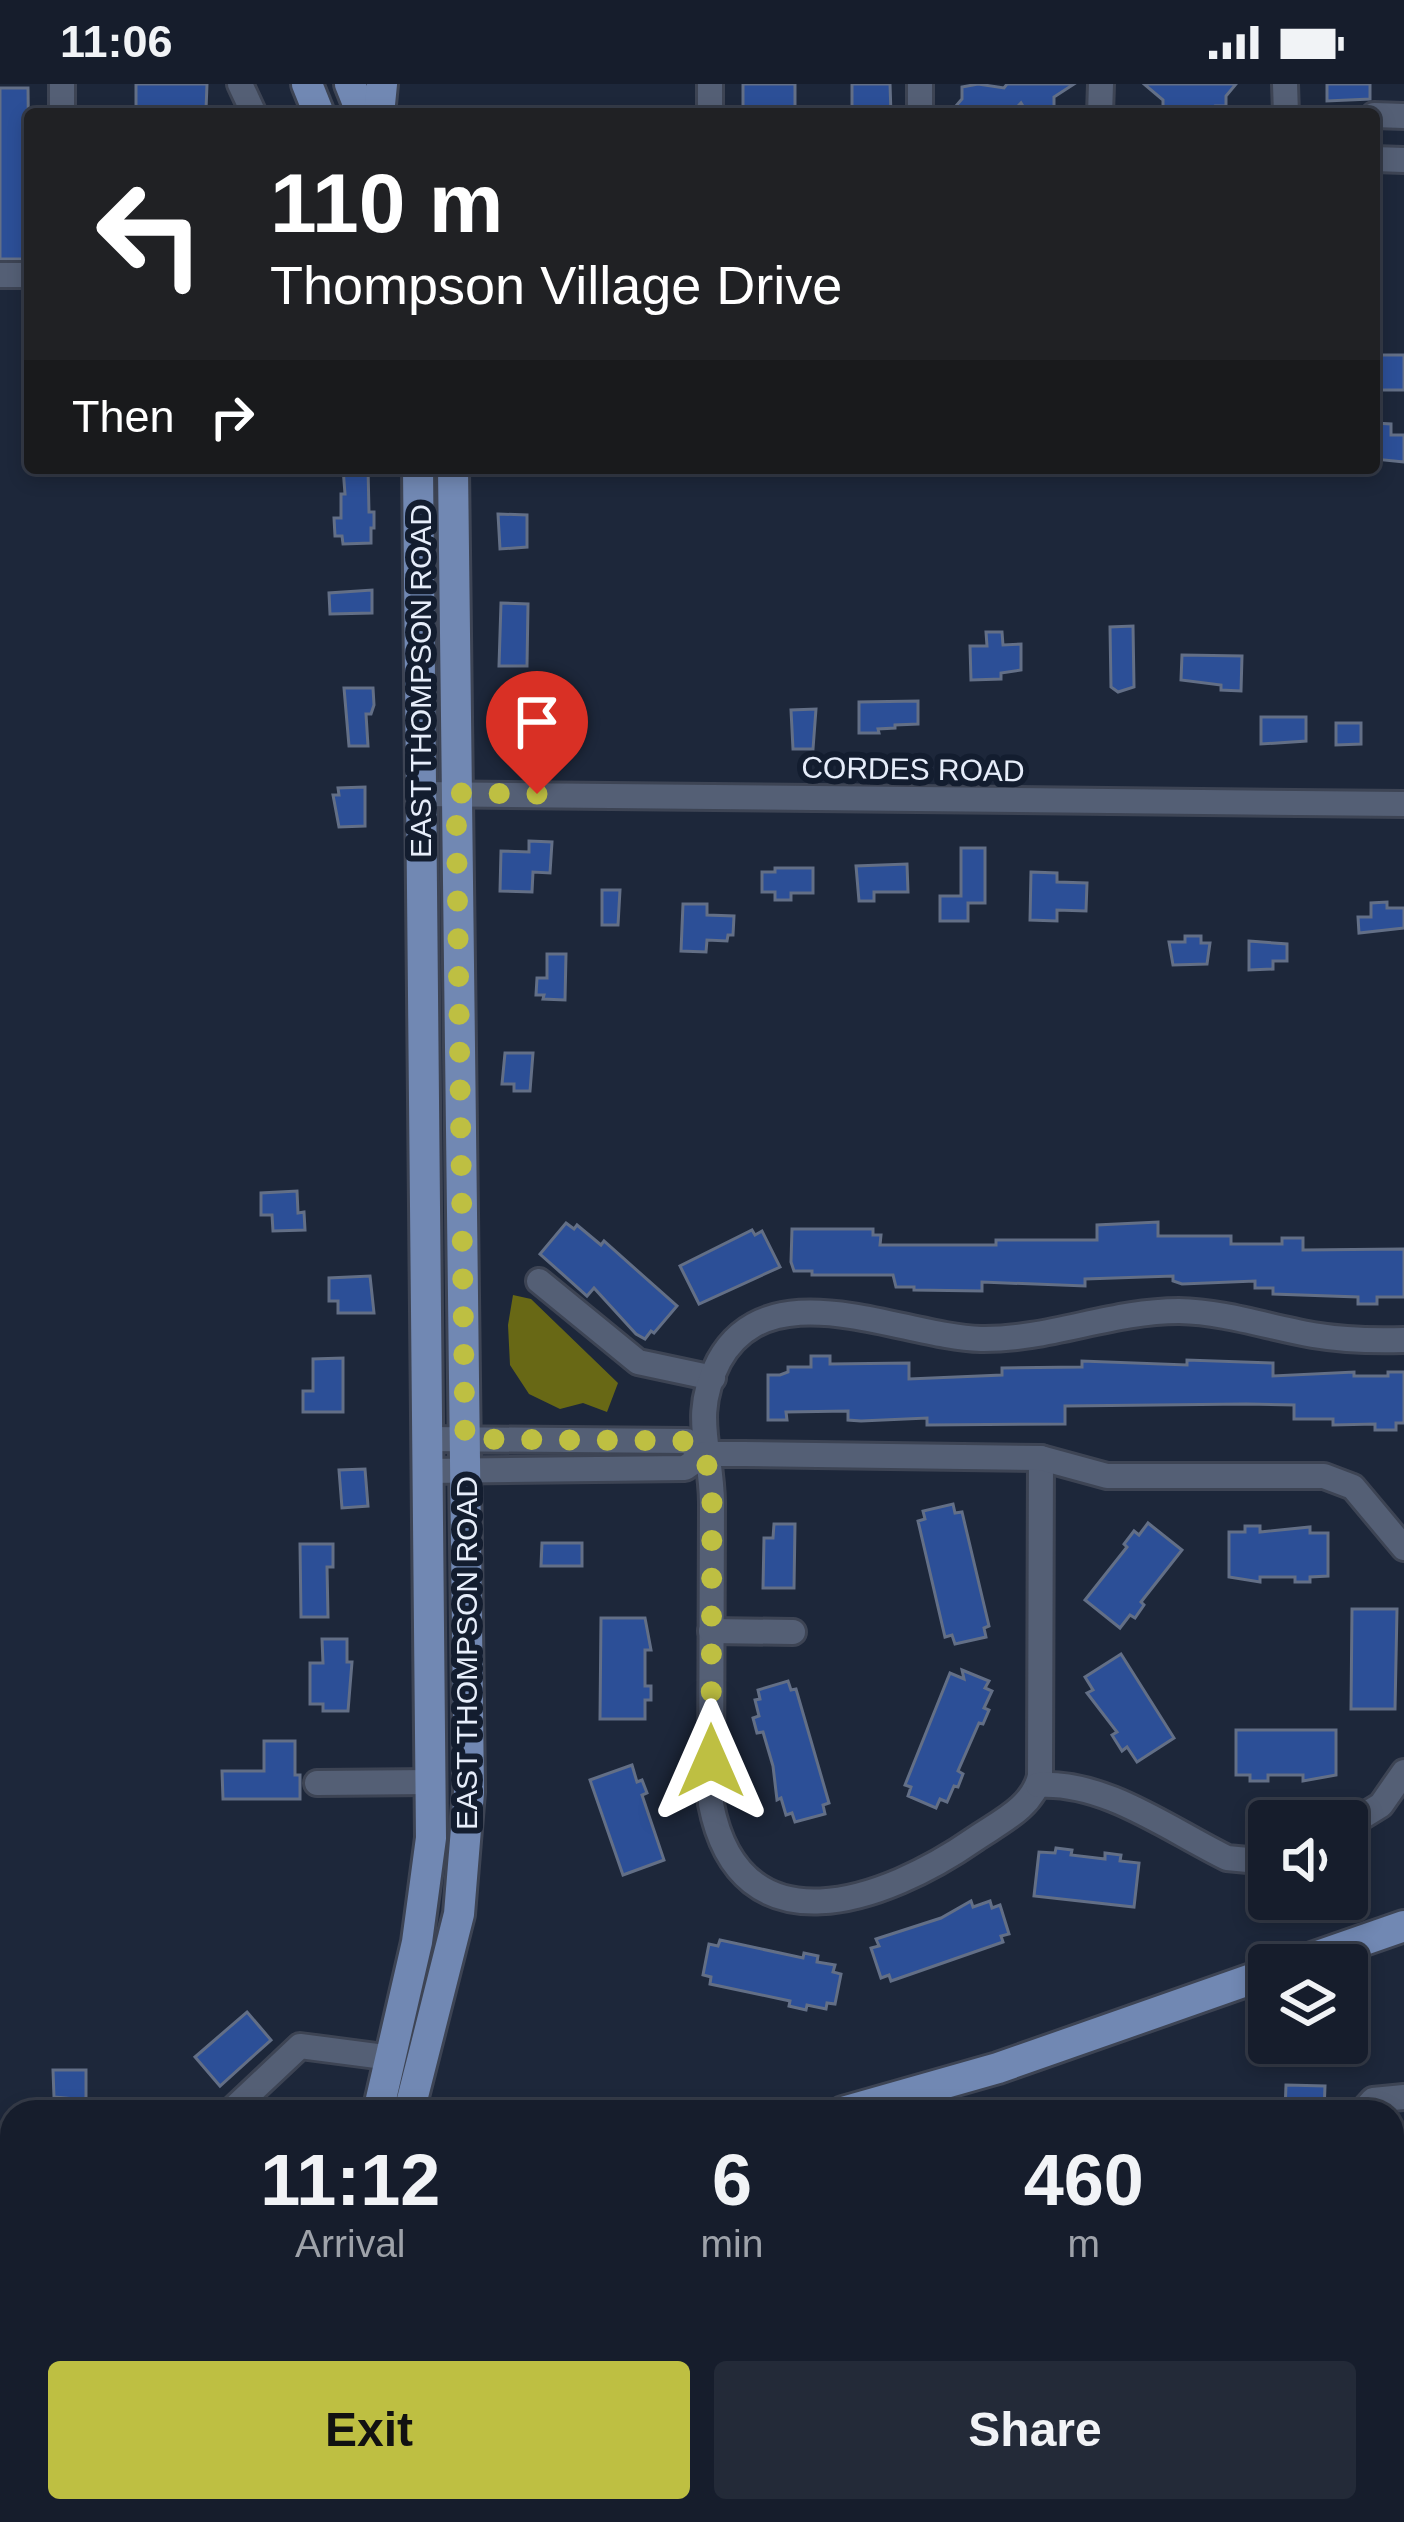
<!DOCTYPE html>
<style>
body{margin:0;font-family:Arial,sans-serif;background:#232a38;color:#f1f3f6;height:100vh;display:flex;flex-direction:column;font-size:45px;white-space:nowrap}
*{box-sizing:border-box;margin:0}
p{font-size:39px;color:#9ea2a9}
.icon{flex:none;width:66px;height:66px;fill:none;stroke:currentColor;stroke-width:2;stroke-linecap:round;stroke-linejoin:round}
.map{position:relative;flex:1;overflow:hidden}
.side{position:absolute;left:0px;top:2016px;width:1404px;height:423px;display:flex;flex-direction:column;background:#161d2c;border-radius:36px 36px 0 0;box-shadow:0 6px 18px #0003,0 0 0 3px #353b48}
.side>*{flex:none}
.guide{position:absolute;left:24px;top:24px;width:1356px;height:366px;border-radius:12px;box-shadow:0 6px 18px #0003,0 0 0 3px #353b48;background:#202124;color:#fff;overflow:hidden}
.controls{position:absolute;left:1248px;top:1716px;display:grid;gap:24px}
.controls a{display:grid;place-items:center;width:120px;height:120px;border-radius:12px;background:#161d2c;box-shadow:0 6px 18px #0003,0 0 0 3px #353b48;font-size:60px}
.pin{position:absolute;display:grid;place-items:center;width:102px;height:102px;color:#fff;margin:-123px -51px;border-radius:50% 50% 50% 0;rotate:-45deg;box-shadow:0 0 12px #0007}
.pin .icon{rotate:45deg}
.me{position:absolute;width:132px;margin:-66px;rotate:0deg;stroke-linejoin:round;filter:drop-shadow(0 0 9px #0008)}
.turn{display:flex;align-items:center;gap:42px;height:252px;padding:0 48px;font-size:54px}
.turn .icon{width:156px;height:156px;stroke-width:2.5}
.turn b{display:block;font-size:84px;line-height:102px}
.then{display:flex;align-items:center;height:114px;padding:0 48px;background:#0003;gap:24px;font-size:45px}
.eta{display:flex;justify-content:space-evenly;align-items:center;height:204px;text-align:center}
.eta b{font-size:72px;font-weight:800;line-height:84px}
.primary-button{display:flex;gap:24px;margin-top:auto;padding:24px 48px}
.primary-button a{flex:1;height:138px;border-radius:12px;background:#bebf42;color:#111;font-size:48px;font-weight:800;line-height:138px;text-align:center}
.primary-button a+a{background:#232a38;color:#f1f3f6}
.status{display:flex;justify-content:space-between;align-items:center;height:84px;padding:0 60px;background:#161d2c;direction:ltr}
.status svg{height:33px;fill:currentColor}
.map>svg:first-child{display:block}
.water{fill:#686815}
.building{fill:#2c4f97;stroke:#636f86;stroke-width:3}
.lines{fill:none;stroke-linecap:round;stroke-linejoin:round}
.minor-casing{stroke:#3d4454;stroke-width:30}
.major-casing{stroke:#3d4454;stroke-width:36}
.minor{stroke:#545f75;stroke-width:24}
.major{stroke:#7188b3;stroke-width:30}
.route{stroke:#bebf42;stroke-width:21;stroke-dasharray:0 37.8}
.labels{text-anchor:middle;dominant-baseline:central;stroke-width:12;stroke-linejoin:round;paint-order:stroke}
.street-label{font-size:30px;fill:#e6edfa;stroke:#131d2f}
</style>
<div class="status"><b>11:06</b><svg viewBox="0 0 49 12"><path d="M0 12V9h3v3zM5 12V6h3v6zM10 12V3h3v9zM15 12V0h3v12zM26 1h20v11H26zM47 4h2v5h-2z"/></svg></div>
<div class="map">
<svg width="1404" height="2438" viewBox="0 0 1404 2438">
<rect width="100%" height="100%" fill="#1d273a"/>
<polygon class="water" points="513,1211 531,1215 618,1299 607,1328 583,1319 560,1325 529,1310 510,1281 508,1241"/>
<g class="building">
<polygon points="136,0 207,0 206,26 136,26"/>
<rect x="743" y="0" width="52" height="30"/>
<polygon points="852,0 890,0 891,30 852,30"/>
<polygon points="978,0 1004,4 1007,0 1074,0 1054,13 1054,26 1040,30 1028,30 1021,19 1010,30 949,30 962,15 962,3"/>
<polygon points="1144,0 1236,0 1226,12 1226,22 1215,22 1208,30 1163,30 1163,16"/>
<polygon points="1327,0 1370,0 1370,15 1327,17"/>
<polygon points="0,4 28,4 30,175 0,175"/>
<rect x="1381" y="271" width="23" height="35"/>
<polygon points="1374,339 1391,340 1391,351 1404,351 1404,378 1374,375"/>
<polygon points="343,384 368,384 369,428 374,428 374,444 371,444 371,459 343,460 342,452 335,452 334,434 341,434 341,410 345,410"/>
<polygon points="498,430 527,431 527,463 500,465"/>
<polygon points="372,506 372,529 330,530 329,509"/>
<polygon points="501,519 528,520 527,582 499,582"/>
<polygon points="1133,542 1134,603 1118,608 1111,603 1110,543"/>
<polygon points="986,548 1002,548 1003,561 1021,560 1021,586 1001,589 1001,595 971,596 970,562 987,562"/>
<polygon points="1182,571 1242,572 1241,607 1221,606 1221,601 1181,596"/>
<polygon points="344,604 373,604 374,621 371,630 366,630 368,662 349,662"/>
<polygon points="918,617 918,640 895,641 895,644 878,645 879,649 859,649 859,618"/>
<polygon points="816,625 813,665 793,665 791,626"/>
<polygon points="1261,633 1306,633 1306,657 1261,660"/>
<rect x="508" y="634" width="46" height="25"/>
<polygon points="1336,639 1361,639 1361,660 1336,661"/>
<polygon points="365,703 365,742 339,743 333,711 339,711 338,704"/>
<polygon points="529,757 552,758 550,789 533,788 532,808 500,807 501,767 529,768"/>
<polygon points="961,764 985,764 985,819 968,819 968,837 940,837 940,812 961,812"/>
<polygon points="907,780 908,808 874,808 874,817 859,817 856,782"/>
<polygon points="775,784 813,784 813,809 791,809 791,816 775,816 775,808 762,808 762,788 775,788"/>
<polygon points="1031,788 1057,789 1057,798 1087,799 1086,827 1057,826 1057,837 1030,836"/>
<polygon points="602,806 620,806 618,841 602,841"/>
<polygon points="1387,818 1387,824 1404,824 1404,844 1359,849 1358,833 1371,833 1371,819"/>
<polygon points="683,820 707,820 707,831 734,832 733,851 728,851 727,857 707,856 706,868 681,867"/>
<polygon points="1185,852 1201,852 1201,859 1210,859 1207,880 1173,881 1169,858 1185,858"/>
<polygon points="1249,857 1287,860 1287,877 1273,877 1273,885 1249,886"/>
<polygon points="547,870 566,870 565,916 543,915 544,911 536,911 537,894 547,894"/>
<polygon points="505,969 533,969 530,1007 514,1007 514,1000 502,1000"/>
<polygon points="297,1107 298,1129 304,1128 305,1146 273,1147 272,1131 261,1131 261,1109"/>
<polygon points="1158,1138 1158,1152 1231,1152 1231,1160 1282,1160 1282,1154 1303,1154 1303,1166 1404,1165 1404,1213 1377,1213 1377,1220 1358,1220 1358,1213 1273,1210 1273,1204 1255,1204 1255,1197 1182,1200 1173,1197 1173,1192 1085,1195 1085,1202 982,1198 982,1207 914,1206 914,1203 896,1203 893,1191 812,1191 812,1187 794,1187 791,1178 792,1145 873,1145 873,1151 881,1151 880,1161 996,1161 996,1156 1097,1156 1097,1141"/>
<polygon points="566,1139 574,1145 577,1141 601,1161 604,1157 677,1222 654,1249 651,1247 645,1255 636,1250 594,1204 587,1212 540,1170"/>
<polygon points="752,1146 755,1151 762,1147 780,1183 699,1220 680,1182"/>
<polygon points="370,1192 374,1229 338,1229 338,1217 329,1217 329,1194"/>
<polygon points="811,1272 830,1272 830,1280 909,1279 909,1295 1002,1291 1002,1284 1082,1283 1082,1277 1187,1281 1187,1276 1273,1279 1273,1292 1354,1288 1354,1292 1388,1292 1388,1288 1404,1288 1404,1339 1396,1339 1396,1346 1375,1346 1375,1340 1333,1341 1333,1335 1294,1335 1294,1321 1246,1320 1065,1322 1065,1340 927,1341 927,1334 861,1337 848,1336 848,1327 786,1328 787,1336 768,1336 768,1291 780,1291 788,1288 788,1283 811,1283"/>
<polygon points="343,1274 343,1328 303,1328 303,1307 313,1307 313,1275"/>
<polygon points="365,1385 368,1422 342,1424 339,1386"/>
<polygon points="953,1420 955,1429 962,1428 989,1542 984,1544 986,1553 955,1560 952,1551 945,1553 918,1437 925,1435 923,1427"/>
<polygon points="1148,1439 1182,1466 1141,1518 1144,1521 1135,1534 1130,1531 1120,1544 1085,1516 1127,1463 1124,1460 1134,1447 1139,1451"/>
<polygon points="774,1440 795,1440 794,1504 763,1504 764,1454 773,1454"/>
<polygon points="1245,1442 1260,1442 1260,1448 1310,1443 1310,1449 1328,1449 1328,1492 1310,1493 1310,1498 1295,1498 1295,1493 1260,1493 1260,1498 1229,1493 1229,1448 1245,1448"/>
<polygon points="542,1459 582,1459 582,1482 541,1482"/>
<polygon points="300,1460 333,1460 333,1483 327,1483 328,1533 301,1533"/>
<polygon points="1352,1525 1397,1525 1395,1625 1351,1625"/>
<polygon points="601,1534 645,1534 651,1566 645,1566 645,1602 651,1602 651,1616 645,1616 645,1635 600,1635"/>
<polygon points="322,1555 347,1555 347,1578 352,1578 348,1627 323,1627 323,1620 310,1620 310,1579 323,1579"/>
<polygon points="1121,1570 1174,1654 1137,1678 1127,1663 1122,1667 1112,1651 1117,1648 1087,1609 1093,1606 1085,1593"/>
<polygon points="962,1586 989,1597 985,1604 992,1607 984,1624 989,1626 983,1640 979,1639 958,1687 963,1690 958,1703 954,1702 947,1718 940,1715 936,1724 908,1712 911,1703 905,1701 950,1589 964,1595"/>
<polygon points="788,1597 791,1606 796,1605 829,1719 823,1721 825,1730 795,1738 792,1729 786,1731 781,1714 777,1716 773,1682 763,1648 757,1649 753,1634 759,1632 755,1616 760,1615 758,1606"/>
<polygon points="1236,1646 1336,1646 1336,1691 1303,1697 1303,1691 1268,1691 1268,1697 1250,1697 1250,1691 1236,1691"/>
<polygon points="264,1657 295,1657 295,1691 300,1691 300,1715 223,1715 222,1687 264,1687"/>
<polygon points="632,1681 637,1698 642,1696 647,1709 642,1711 664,1776 623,1791 590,1696"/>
<polygon points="1056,1764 1072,1766 1071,1771 1105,1775 1105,1769 1121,1771 1120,1777 1139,1779 1134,1823 1034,1812 1039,1768 1055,1769"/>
<polygon points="971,1817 973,1823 990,1817 992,1824 1000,1821 1009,1850 1001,1852 1003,1858 891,1897 889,1891 881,1894 871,1864 879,1862 876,1855 941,1834"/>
<polygon points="720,1856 803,1874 804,1869 818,1872 817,1878 835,1881 833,1888 841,1890 835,1920 827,1919 826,1925 807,1921 806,1926 789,1922 790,1917 710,1900 711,1893 703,1891 709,1860 718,1862"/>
<polygon points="247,1928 271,1956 220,2002 195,1973"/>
<polygon points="53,1986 86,1986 86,2016 54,2013"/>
<polygon points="1286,2001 1325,2002 1324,2028 1285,2028"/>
</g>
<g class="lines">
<g class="minor-casing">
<g id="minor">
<polyline points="240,0 254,30"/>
<polyline points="710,0 710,30"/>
<polyline points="920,0 920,30"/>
<polyline points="1285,0 1286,30"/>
<polyline points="62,30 62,0"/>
<polyline points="1100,30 1101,0"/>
<polyline points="1374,31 1404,32"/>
<polyline points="1374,75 1404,76"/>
<polyline points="0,191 30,191"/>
<polyline points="420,710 1404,720"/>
<polyline points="539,1197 638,1278 713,1294"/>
<polyline points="427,1355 687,1357 705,1370"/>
<path d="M1041 1374 1040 1692C1033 1723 1000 1738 975 1755 886 1817 740 1871 711 1720 711 1620 712 1519 712 1419 712 1366 690 1332 719 1277 770 1184 902 1253 981 1255 1049 1256 1111 1227 1179 1227 1225 1228 1268 1243 1313 1251 1343 1256 1373 1257 1404 1256"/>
<polyline points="428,1387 685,1384 705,1370 744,1370 1041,1374 1107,1392 1324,1392 1353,1403 1404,1464"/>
<polyline points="711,1547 793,1548"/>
<polyline points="317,1699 432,1698"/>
<path d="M1038 1701C1105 1697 1168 1745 1227 1774L1248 1776 1269 1769"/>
<polyline points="1347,1742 1381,1721 1404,1688"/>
<polyline points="230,2028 300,1962 392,1974"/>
<polyline points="1362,2028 1373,2016 1404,2013"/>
<polyline points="1392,2319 1404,2320"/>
<polyline points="877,2438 877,2427"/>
</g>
</g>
<g class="major-casing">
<g id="major">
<polyline points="307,0 319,30"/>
<polyline points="350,0 362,30"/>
<polyline points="379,30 382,0"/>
<polyline points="1292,1881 1404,1842"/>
<polyline points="378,2028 417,1858 431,1754 418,384"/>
<polyline points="409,2028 459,1830 469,1708 453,384"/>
<polyline points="843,2028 998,1984 1269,1889"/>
<polyline points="0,2167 12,2165"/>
<polyline points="0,2201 12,2200"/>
<polyline points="314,2427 315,2438"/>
</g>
</g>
<use href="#minor" class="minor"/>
<use href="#major" class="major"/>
</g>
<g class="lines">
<polyline class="route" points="537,710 456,709 465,1355 687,1357 705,1370 712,1411 711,1677"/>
</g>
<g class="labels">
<g class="street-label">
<text transform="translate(420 597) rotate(-90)">EAST THOMPSON ROAD</text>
<text transform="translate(913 685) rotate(1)">CORDES ROAD</text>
<text transform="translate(466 1569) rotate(-90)">EAST THOMPSON ROAD</text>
</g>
</g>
</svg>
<div class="controls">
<a><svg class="icon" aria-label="sound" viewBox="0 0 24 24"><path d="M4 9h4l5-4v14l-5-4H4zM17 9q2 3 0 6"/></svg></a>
<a><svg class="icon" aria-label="layers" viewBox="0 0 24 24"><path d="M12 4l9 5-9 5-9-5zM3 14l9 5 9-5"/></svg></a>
</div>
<div class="pin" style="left:537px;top:710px;background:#d93025"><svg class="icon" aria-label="arrive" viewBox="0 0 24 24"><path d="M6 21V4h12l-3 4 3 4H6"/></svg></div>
<svg class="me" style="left:711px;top:1677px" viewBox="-20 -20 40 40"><path d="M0-17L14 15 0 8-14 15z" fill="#bebf42" stroke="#fff" stroke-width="4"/></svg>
<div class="guide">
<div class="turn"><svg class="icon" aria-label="left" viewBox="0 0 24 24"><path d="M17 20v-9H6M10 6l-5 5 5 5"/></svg><div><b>110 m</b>Thompson Village Drive</div></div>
<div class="then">Then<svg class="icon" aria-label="right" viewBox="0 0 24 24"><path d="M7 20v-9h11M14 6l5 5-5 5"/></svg></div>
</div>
<section class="side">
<div class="eta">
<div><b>11:12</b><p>Arrival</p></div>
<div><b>6</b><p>min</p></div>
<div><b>460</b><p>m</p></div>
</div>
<div class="primary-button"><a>Exit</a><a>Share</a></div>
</section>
</div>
